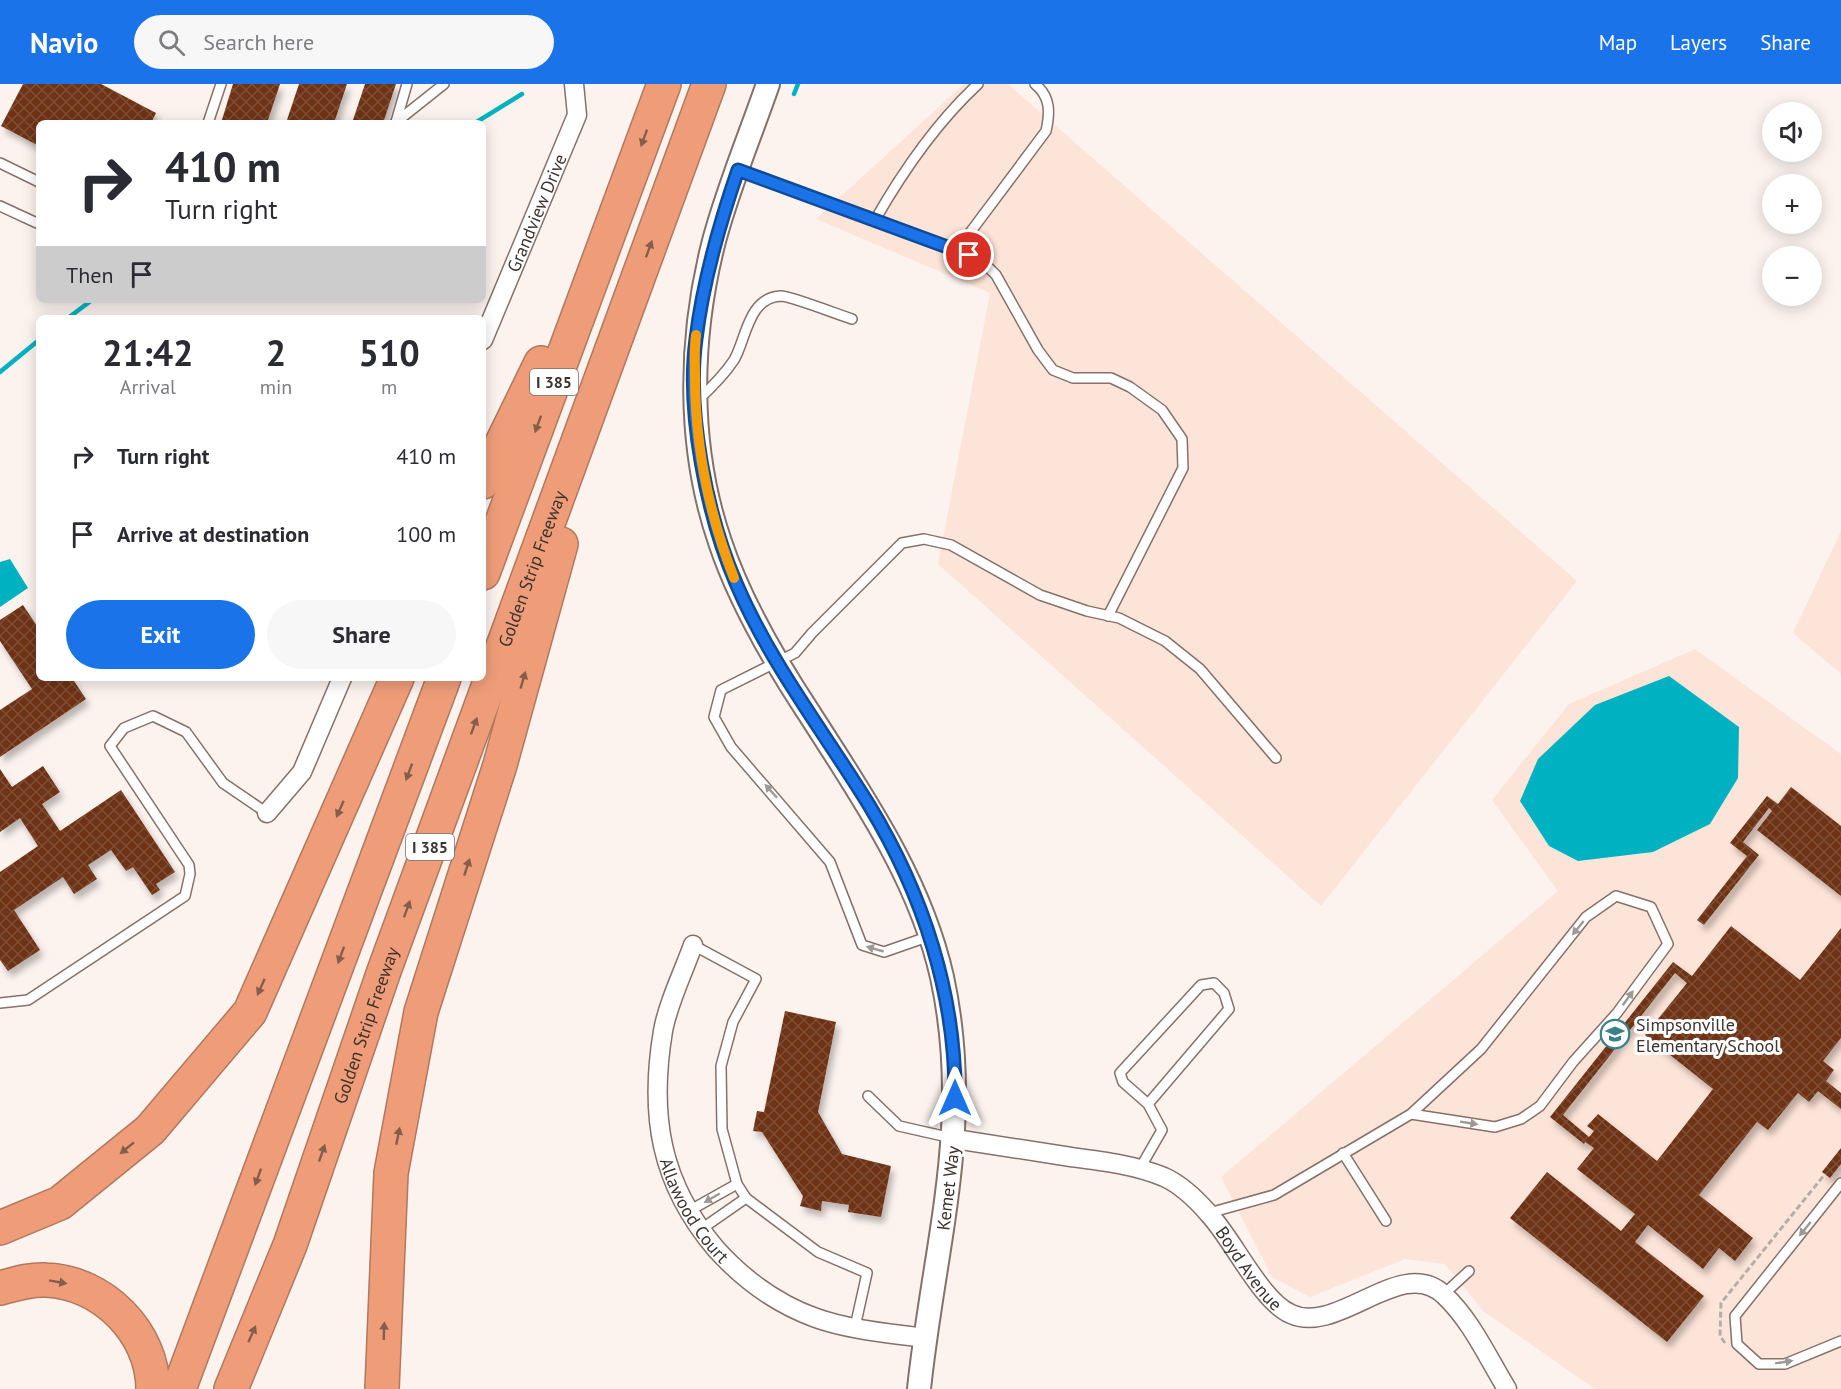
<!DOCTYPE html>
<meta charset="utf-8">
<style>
body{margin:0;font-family:"PT Sans",sans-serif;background:#f7f7f7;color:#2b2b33;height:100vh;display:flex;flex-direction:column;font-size:22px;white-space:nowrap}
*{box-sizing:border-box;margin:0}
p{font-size:20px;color:#7c7c81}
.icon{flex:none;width:33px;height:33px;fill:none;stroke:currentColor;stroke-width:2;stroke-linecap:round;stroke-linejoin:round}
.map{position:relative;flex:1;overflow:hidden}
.sheet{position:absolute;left:36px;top:231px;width:450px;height:366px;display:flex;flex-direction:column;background:#fff;border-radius:9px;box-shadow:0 3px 15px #0003}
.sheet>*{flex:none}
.guide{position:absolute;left:36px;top:36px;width:450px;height:183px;border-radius:9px;box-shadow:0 3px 15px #0003;background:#fff;color:#2b2b33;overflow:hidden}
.buttons{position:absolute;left:1762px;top:18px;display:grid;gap:12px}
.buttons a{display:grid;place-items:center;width:60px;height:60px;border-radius:50%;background:#fff;box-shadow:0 3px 15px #0003;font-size:30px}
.pin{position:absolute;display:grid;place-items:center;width:51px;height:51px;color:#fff;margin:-26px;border:3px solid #fff;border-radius:50%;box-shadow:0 2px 6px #0007}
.me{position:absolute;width:66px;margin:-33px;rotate:0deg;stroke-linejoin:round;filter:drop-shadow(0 0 4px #0008)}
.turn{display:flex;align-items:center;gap:21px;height:126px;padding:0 30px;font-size:27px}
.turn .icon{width:78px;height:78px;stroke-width:2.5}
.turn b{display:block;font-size:42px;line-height:51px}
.then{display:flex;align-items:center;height:57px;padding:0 30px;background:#0003;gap:12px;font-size:22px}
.eta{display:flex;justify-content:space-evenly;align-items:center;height:102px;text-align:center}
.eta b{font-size:36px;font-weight:600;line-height:42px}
.action{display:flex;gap:12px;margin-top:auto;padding:12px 30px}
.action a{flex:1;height:69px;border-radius:36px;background:#1a73e8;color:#fff;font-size:24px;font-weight:600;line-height:69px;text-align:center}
.action a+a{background:#f7f7f7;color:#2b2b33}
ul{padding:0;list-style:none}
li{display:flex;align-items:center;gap:18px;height:78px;padding:0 30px}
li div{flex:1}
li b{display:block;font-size:22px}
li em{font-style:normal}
header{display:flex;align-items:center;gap:36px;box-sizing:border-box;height:84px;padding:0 30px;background:#1a73e8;color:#fff}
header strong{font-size:28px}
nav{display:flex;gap:33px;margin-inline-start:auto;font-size:21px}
.search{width:420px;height:54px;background:#f7f7f7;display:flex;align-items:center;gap:15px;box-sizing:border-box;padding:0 21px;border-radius:33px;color:#7c7c81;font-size:22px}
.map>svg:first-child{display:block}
.built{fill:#fde4d9}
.water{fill:#00b2c1}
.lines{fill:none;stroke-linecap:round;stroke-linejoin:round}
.stream{stroke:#00b2c1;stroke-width:4.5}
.building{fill:url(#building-cross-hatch);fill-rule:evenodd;filter:url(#shadow)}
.service-casing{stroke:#867168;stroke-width:12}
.minor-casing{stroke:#867168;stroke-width:21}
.tertiary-casing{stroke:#867168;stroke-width:26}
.motorway-casing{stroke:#b0785e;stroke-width:36}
.path{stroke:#b6ada9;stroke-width:3;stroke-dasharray:6 3;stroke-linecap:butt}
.service{stroke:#fff;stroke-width:9}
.minor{stroke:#fff;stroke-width:18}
.tertiary{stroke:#fff;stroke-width:22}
.motorway{stroke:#ef9d78;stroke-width:33}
.oneway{fill:#845d4c}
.oneway2{fill:#9e9997}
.route-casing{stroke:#114b97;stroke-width:15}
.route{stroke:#1a73e8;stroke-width:10}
.slow{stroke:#f59e0b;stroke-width:10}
.labels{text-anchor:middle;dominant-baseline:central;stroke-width:6;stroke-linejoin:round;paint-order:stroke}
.shield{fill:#fff;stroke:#76706d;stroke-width:1.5}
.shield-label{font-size:16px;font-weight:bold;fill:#3c332f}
.street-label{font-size:18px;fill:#3c332f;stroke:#fff}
.poi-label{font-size:18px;fill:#3c332f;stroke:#fff;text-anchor:start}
</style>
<header>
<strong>Navio</strong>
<div class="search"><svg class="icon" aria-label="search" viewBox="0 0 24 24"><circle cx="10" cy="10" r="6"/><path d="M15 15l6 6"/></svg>Search here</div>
<nav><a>Map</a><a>Layers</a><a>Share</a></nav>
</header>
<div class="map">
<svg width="1841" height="1305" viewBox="0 0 1841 1305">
<defs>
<pattern id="building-cross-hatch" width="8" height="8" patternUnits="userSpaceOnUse" patternTransform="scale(1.5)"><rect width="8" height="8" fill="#6e3212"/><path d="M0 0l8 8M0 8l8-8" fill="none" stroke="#7f4f35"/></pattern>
<filter id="shadow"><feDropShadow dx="3.5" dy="6" stdDeviation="3" flood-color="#0004"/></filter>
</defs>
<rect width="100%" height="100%" fill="#fcf3ef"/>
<g class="built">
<polygon points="964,0 1008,0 1577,497 1321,822 938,480 990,209 816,135"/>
<polygon points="1841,447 1841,590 1793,549"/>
<polygon points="1695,565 1841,670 1841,1305 1595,1305 1483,1227 1445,1180 1405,1175 1310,1213 1272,1193 1221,1093 1558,807 1492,716 1569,620"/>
</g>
<g class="water">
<polygon points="10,475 28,504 0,523 0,478"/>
<polygon points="1669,592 1739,643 1738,694 1710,740 1653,768 1578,777 1549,762 1520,717 1538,675 1595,621"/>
</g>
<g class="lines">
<g class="stream">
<polyline points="794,10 798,0"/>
<polyline points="475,39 522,10"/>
<polyline points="68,234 92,216"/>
<polyline points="0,288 39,256"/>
</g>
</g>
<g class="building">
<polygon points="23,0 101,0 156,29 151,39 39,39 39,62 1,42"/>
<polygon points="233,0 280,0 267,39 221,39"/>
<polygon points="299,0 347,0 334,39 286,39"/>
<polygon points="365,0 396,0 383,39 352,39"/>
<polygon points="23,521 39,545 39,594 72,594 86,615 0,673 0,626 32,605 0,557 0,536"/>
<polygon points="43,682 60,708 42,720 60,747 121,706 175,788 156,800 160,806 152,811 133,783 126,787 111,766 88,781 97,795 74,810 63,793 14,826 40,866 8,887 0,876 0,788 38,762 20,734 0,748 0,685 12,703"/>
<polygon points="1791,703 1841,742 1841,812 1757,746 1772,727 1769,724 1743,758 1759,771 1704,841 1697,836 1747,772 1730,759 1767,712 1778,720"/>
<path d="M1731 842 1800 896 1841 844V954L1823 977 1834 986 1826 997 1841 1009V1025L1818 1007 1809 1018 1798 1009 1768 1046 1757 1038 1699 1111 1753 1154 1735 1177 1719 1164 1703 1185 1648 1141 1635 1158 1704 1212 1667 1258 1510 1134 1547 1088 1621 1147 1635 1130 1577 1085 1594 1064 1585 1058 1584 1060 1550 1033 1673 878 1692 892ZM1675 889 1687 899 1645 951 1713 1005 1657 1077 1598 1030 1587 1042 1594 1047 1589 1053 1563 1031Z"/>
<polygon points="785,927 836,938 818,1028 842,1070 891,1082 881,1133 848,1128 849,1121 822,1117 821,1127 800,1122 803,1112 762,1048 753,1047 757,1027 764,1028"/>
<polygon points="1841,1064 1841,1080 1830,1094 1822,1088"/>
</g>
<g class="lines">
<g class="service-casing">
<g id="service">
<polyline points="396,38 407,0"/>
<polyline points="208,39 221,0"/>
<polyline points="395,39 444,0"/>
<polyline points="0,79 39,98"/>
<polyline points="738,86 981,176 996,191 1038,266 1053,286 1073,294 1111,294 1130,303 1162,326 1182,355 1183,384 1108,532"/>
<polyline points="0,122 39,140"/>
<path d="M875 136C903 87 936 39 978 0"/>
<path d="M957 166 1046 47C1050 29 1051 13 1035 0"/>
<path d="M699 315C712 303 724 291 734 276 746 256 748 213 781 212 791 212 839 231 852 235"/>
<polyline points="930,852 884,868 862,861 830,778 731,663 714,633 721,606 795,569 812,549 902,459 924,455 951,461 1040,511 1087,527 1119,534 1165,557 1200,585 1276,674"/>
<polyline points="693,861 756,895 733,938 721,982 722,1045 737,1100 746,1114 818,1168 867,1189 855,1243"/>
<polyline points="0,919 28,916 185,812 190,790 189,781 110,662 124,644 153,632 186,648 223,699 267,729"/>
<polyline points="868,1012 899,1042 952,1054"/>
<polyline points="1343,1069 1386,1137"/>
<polyline points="1139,1086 1162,1046 1148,1020 1229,925 1224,909 1214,899 1201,901 1120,989 1123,998 1148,1020"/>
<polyline points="1841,1099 1735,1232 1737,1260 1759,1280 1785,1280 1841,1257"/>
<polyline points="687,1128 737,1100"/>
<polyline points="1209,1129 1274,1111 1411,1030 1481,965 1586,833 1616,812 1651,823 1668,860 1617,929 1573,978 1540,1022 1521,1035 1495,1043 1411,1030"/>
<polyline points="700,1146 746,1114"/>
<polyline points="1444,1210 1469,1187"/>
</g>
</g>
<g class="minor-casing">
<g id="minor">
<path id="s1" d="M483 256 577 31 574 0"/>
<polyline points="267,729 302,688 342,594"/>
<path id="s2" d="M693 861C683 889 668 919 663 947 649 1031 660 1099 716 1165 744 1196 777 1220 816 1234 850 1246 888 1249 924 1254"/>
<path id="s3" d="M955 1055C993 1061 1032 1067 1071 1073 1102 1077 1135 1081 1164 1093 1182 1101 1196 1115 1209 1130 1234 1157 1261 1217 1291 1230 1338 1252 1402 1170 1444 1211 1471 1236 1488 1274 1507 1305"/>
</g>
</g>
<g class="tertiary-casing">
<path id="tertiary" d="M768 0C750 52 728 104 714 157 689 254 687 362 720 458 740 518 774 576 809 629 862 712 920 795 942 893 974 1040 934 1161 919 1305"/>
</g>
<g class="motorway-casing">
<g id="motorway">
<polyline points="483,398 541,279"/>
<polyline points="483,489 664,0"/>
<polyline points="0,1144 60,1119 150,1046 250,928 397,594"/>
<path d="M0 1204C15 1200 30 1195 46 1196 103 1198 153 1249 153 1305"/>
<polyline points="179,1305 444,594"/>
<path id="s4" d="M231 1305 290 1161 384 887 709 0"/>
<polyline points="382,1305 391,1089 421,928 500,681 561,460"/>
</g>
</g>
<polyline class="path" points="1725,1259 1720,1252 1721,1219 1825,1090"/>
<use href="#service" class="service"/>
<use href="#minor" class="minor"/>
<use href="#tertiary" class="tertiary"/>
<use href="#motorway" class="motorway"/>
</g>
<defs><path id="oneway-solid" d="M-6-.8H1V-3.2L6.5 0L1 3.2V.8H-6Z" transform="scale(1.5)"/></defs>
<g class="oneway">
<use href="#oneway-solid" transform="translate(644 54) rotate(110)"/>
<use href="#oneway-solid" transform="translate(649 165) rotate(-70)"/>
<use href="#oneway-solid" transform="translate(538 340) rotate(110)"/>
<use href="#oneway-solid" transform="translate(523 596) rotate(-74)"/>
<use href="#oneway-solid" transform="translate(474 642) rotate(-70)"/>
<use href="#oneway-solid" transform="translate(409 688) rotate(110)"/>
<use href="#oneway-solid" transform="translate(340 725) rotate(114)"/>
<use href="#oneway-solid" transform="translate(467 783) rotate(-72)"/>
<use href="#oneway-solid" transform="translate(407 825) rotate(-70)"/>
<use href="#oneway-solid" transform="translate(341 871) rotate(110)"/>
<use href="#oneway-solid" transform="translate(261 903) rotate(114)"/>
<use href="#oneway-solid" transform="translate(398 1052) rotate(-79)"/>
<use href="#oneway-solid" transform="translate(127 1064) rotate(141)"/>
<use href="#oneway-solid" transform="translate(322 1069) rotate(-71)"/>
<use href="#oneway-solid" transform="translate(258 1093) rotate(110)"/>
<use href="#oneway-solid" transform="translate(58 1198) rotate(10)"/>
<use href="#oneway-solid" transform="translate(384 1247) rotate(-88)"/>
<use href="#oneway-solid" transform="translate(252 1250) rotate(-66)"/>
</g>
<g class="oneway2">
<use href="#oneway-solid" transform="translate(771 707) rotate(-132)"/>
<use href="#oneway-solid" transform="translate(1578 844) rotate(129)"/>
<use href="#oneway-solid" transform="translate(875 865) rotate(-164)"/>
<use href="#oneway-solid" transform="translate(1628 914) rotate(-54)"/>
<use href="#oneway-solid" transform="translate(1469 1039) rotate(9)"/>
<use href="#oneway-solid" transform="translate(712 1114) rotate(150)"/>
<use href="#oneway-solid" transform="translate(1805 1145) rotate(129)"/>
<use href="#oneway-solid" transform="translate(1784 1278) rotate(-9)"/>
</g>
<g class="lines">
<g class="route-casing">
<path id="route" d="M955 1014C956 911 923 810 869 721 824 648 770 579 736 499 707 432 686 328 696 255 703 197 719 141 738 86L969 171"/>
</g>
<use href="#route" class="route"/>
<path class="slow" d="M696 251C694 265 695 279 695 292 695 362 709 430 734 494"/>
</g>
<defs>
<g id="school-ring" transform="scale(1.5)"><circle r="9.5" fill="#fff" stroke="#398188" stroke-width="1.5"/><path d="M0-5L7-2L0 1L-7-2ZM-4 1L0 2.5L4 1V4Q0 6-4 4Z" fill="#398188"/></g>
</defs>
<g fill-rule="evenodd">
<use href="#school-ring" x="1615" y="950"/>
</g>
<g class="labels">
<g class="shield">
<rect x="530" y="285" width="48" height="26" rx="4.5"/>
<rect x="406" y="750" width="48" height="26" rx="4.5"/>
</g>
<g class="shield-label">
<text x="554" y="298">I 385</text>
<text x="430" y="763">I 385</text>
</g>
<g class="street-label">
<text stroke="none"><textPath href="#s1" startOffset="138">Grandview Drive</textPath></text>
<text stroke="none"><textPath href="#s4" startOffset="874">Golden Strip Freeway</textPath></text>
<text stroke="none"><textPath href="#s4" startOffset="388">Golden Strip Freeway</textPath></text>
<text transform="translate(948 1104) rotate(-83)">Kemet Way</text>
<text stroke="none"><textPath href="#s2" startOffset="279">Allawood Court</textPath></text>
<text stroke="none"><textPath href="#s3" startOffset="339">Boyd Avenue</textPath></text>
</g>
<g class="poi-label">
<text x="1636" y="940">Simpsonville<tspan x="1636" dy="21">Elementary School</tspan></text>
</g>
</g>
</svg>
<div class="buttons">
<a><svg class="icon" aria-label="sound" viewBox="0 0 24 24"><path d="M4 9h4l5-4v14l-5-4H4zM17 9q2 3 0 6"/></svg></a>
<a>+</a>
<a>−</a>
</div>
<div class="pin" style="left:969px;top:171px;background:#d93025"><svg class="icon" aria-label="arrive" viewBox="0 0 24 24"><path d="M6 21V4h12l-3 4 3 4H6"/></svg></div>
<svg class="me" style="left:955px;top:1014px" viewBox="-20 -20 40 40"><path d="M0-17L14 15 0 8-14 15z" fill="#1a73e8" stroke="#fff" stroke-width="4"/></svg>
<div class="guide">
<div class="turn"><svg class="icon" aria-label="right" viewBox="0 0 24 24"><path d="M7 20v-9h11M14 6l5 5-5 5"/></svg><div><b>410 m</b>Turn right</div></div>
<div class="then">Then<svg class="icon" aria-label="arrive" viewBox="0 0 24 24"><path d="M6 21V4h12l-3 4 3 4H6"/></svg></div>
</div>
<section class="sheet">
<div class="eta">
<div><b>21:42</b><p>Arrival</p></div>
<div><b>2</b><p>min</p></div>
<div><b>510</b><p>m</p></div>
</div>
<ul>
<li><svg class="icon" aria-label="right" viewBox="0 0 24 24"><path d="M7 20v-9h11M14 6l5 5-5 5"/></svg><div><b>Turn right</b></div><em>410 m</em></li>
<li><svg class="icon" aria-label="arrive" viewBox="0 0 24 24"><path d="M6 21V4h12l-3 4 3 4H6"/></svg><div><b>Arrive at destination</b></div><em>100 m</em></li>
</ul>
<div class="action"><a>Exit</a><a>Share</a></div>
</section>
</div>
